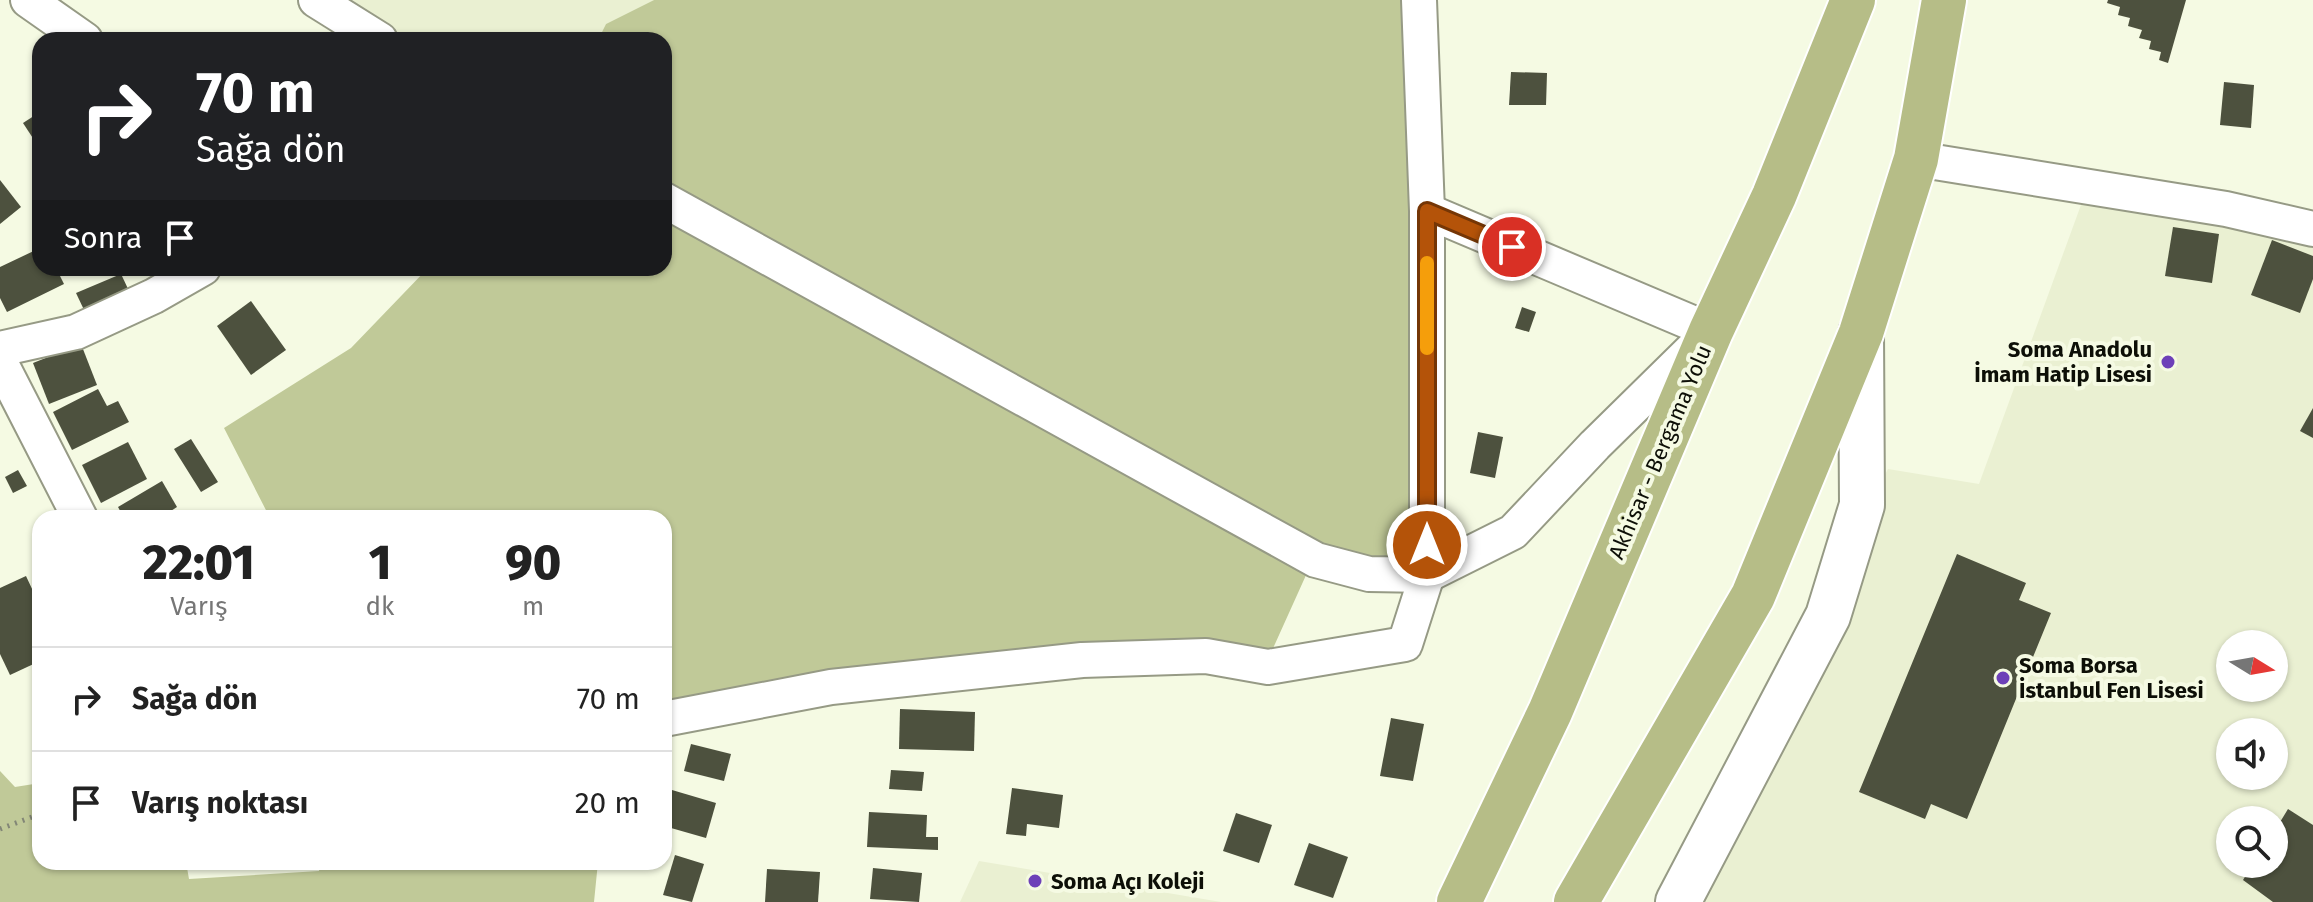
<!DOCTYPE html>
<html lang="tr">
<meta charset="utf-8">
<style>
body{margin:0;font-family:"Fira Sans",sans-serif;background:#f6f6f6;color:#222;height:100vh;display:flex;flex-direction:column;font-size:30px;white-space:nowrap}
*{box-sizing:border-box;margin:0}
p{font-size:26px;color:#767676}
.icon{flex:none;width:44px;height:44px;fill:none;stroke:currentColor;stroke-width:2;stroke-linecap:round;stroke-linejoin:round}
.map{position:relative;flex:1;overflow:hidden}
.panel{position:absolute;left:32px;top:510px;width:640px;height:360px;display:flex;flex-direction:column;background:#fff;border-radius:24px;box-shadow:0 2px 6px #0004}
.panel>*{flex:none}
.hud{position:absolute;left:32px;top:32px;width:640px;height:244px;border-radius:24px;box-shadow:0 2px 6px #0004;background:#202124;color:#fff;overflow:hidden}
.needle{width:52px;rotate:101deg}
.tools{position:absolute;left:2216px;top:630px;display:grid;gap:16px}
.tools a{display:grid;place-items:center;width:72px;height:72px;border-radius:50%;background:#fff;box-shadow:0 2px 6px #0004;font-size:40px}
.pin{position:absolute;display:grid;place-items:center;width:68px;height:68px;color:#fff;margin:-34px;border:4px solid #fff;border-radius:50%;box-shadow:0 2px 8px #0007}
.me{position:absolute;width:88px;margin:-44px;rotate:0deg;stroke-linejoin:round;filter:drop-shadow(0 0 6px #0008)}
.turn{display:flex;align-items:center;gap:28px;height:168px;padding:0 32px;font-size:36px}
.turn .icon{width:104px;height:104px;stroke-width:2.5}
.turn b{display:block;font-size:56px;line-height:68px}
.then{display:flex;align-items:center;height:76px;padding:0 32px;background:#0003;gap:16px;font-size:30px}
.eta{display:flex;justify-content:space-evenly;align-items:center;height:136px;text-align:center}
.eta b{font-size:48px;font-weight:800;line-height:56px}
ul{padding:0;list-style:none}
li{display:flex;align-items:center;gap:24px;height:104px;padding:0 32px;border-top:2px solid #e0e0e0}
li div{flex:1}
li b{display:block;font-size:30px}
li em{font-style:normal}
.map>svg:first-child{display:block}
.built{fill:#eaf0d2;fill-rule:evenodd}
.forest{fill:#c0c998}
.building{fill:#4d513e}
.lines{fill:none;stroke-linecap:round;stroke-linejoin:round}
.minor-casing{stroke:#969a85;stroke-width:38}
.tertiary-casing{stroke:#969a85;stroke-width:48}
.primary-casing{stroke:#fff;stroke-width:48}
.path{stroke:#828676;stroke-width:5;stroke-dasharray:2 6;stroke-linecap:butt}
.minor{stroke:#fff;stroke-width:34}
.tertiary{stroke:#fff;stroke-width:44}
.primary{stroke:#b6bd87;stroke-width:44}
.route-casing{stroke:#753606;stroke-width:20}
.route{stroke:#b45309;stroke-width:14}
.slow{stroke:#f59e0b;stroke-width:14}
.poi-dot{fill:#6d40b8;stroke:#f5fae3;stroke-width:3}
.labels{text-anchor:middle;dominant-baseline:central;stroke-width:8;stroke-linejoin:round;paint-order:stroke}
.poi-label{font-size:22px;font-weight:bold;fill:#0d0f07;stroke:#f5fae3;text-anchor:start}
.street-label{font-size:22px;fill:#0d0f07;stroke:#f5fae3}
</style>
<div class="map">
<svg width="2313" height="902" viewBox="0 0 2313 902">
<rect width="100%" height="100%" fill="#f5fae3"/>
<g class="built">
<polygon points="326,0 654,0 606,24 598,40 390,40"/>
<path d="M2089 183 2313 240V902H1656L1888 469 1979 484ZM2230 644H2274V688H2230ZM2230 732H2274V776H2230ZM2230 820H2274V864H2230Z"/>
<polygon points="979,861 1221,902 960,902"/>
</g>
<g class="forest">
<polygon points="654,0 1413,0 1421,569 1316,553 1270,655 664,712 664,518 270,518 224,428 351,348 428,268 664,268 664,40 598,40 606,24"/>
<polygon points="0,771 15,787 40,783 40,862 186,862 189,879 319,871 320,862 598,862 594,902 0,902"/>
</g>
<g class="building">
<polygon points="2108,0 2186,0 2168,63 2159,60 2161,52 2149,49 2151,41 2139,38 2142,30 2128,26 2130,18 2118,15 2120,7 2107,3"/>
<polygon points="1511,72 1547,73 1546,105 1509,105"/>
<polygon points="2224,82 2254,85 2251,128 2220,125"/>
<polygon points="40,112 40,149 23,123"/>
<polygon points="0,180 21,207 0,224"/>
<polygon points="2173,227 2219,234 2212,283 2165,276"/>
<polygon points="2272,240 2313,256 2313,279 2300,313 2251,295"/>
<polygon points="40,248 40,268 56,268 64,284 7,312 0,298 0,267"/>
<polygon points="121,274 130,293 85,312 76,293"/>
<polygon points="251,301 286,350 251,375 217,326"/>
<polygon points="1522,307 1536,312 1529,332 1515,328"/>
<polygon points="81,344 97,385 49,404 33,363"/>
<polygon points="98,389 107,406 118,401 129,422 72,450 53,412"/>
<polygon points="2313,408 2313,438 2300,431"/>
<polygon points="1478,432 1503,437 1495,478 1470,473"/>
<polygon points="191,439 218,482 201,492 174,449"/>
<polygon points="128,442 147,479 101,503 82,465"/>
<polygon points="18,470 27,486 13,493 5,477"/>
<polygon points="162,481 177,507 160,518 124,518 118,507"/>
<polygon points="1957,554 2026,583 2019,600 2051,613 1967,819 1931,804 1925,819 1859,792"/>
<polygon points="26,576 40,606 40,661 10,675 0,654 0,588"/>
<polygon points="900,709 975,712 974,751 899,749"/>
<polygon points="1391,718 1424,724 1413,781 1380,776"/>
<polygon points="691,744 731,754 724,781 684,771"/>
<polygon points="891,770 924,772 922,791 889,789"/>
<polygon points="1012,788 1063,795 1059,828 1027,824 1026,836 1006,834"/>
<polygon points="672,790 716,803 706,838 664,826"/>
<polygon points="2288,809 2313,825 2313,902 2273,902 2243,880 2253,864 2274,864 2274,832"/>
<polygon points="869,812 927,815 926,837 938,837 938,850 867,847"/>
<polygon points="1236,813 1272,825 1259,863 1223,851"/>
<polygon points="1309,843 1348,857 1333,898 1294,885"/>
<polygon points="675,855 704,864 692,902 663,895"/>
<polygon points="873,868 922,873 919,902 870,899"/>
<polygon points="767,869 820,872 818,902 765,902"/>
</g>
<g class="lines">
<g class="minor-casing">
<g id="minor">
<polyline points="28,0 85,40"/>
<polyline points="316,0 380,40"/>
<polyline points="1916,159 2226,209 2313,229"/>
<polyline points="664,200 1316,560 1369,574 1427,575 1513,532 1595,445 1711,331 1427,211"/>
<polyline points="0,349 76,332 154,296 203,268"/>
<polyline points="0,362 80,518"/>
<polyline points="664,719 831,687 1082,660 1206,656 1268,667 1405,644 1427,575 1427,211 1419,0"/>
</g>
</g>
<g class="tertiary-casing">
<polyline id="tertiary" points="1678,902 1828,616 1862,505 1861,333"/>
</g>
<g class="primary-casing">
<g id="primary">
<polyline points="1459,902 1550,712 1711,331 1774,196 1853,0"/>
<polyline points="1576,902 1753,596 1861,333 1916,159 1944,0"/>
</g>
</g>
<polyline class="path" points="0,829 40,814"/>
<use href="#minor" class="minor"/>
<use href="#tertiary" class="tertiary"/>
<use href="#primary" class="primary"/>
</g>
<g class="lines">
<g class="route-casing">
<polyline id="route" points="1427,545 1427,211 1512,247"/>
</g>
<use href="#route" class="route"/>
<polyline class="slow" points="1427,348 1427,263"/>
</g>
<g class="poi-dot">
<circle cx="2168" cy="362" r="8"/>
<circle cx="2003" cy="678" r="8"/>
<circle cx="1035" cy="881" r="8"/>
</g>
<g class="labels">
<g class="poi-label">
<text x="2152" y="349" text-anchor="end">Soma Anadolu<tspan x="2152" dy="25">İmam Hatip Lisesi</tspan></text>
<text x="2019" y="665">Soma Borsa<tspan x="2019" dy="25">İstanbul Fen Lisesi</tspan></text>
<text x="1051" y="881">Soma Açı Koleji</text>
</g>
<g class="street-label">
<text transform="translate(1660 452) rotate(-67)">Akhisar - Bergama Yolu</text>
</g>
</g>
</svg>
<div class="tools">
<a><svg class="needle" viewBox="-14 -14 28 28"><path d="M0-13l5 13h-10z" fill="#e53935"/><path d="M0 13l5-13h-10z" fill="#767676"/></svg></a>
<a><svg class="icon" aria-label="sound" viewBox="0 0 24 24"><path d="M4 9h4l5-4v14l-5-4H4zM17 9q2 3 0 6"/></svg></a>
<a><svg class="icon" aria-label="search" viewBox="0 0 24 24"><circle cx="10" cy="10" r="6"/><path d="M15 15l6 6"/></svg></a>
</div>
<div class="pin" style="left:1512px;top:247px;background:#d93025"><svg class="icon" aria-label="arrive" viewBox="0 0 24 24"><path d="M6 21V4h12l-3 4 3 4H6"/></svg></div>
<svg class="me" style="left:1427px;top:545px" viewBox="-20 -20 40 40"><circle r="17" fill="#b45309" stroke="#fff" stroke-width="3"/><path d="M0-11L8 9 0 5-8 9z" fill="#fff"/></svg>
<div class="hud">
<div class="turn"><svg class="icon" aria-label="right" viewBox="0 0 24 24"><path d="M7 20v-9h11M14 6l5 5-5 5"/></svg><div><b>70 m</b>Sağa dön</div></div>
<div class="then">Sonra<svg class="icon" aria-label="arrive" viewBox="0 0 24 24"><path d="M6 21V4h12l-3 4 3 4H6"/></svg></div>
</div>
<section class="panel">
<div class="eta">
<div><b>22:01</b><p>Varış</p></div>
<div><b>1</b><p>dk</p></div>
<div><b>90</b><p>m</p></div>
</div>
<ul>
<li><svg class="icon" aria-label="right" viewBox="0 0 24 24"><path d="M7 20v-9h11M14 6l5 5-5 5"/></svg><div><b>Sağa dön</b></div><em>70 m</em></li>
<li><svg class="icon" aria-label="arrive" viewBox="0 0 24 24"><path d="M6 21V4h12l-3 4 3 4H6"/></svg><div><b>Varış noktası</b></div><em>20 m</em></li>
</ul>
</section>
</div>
